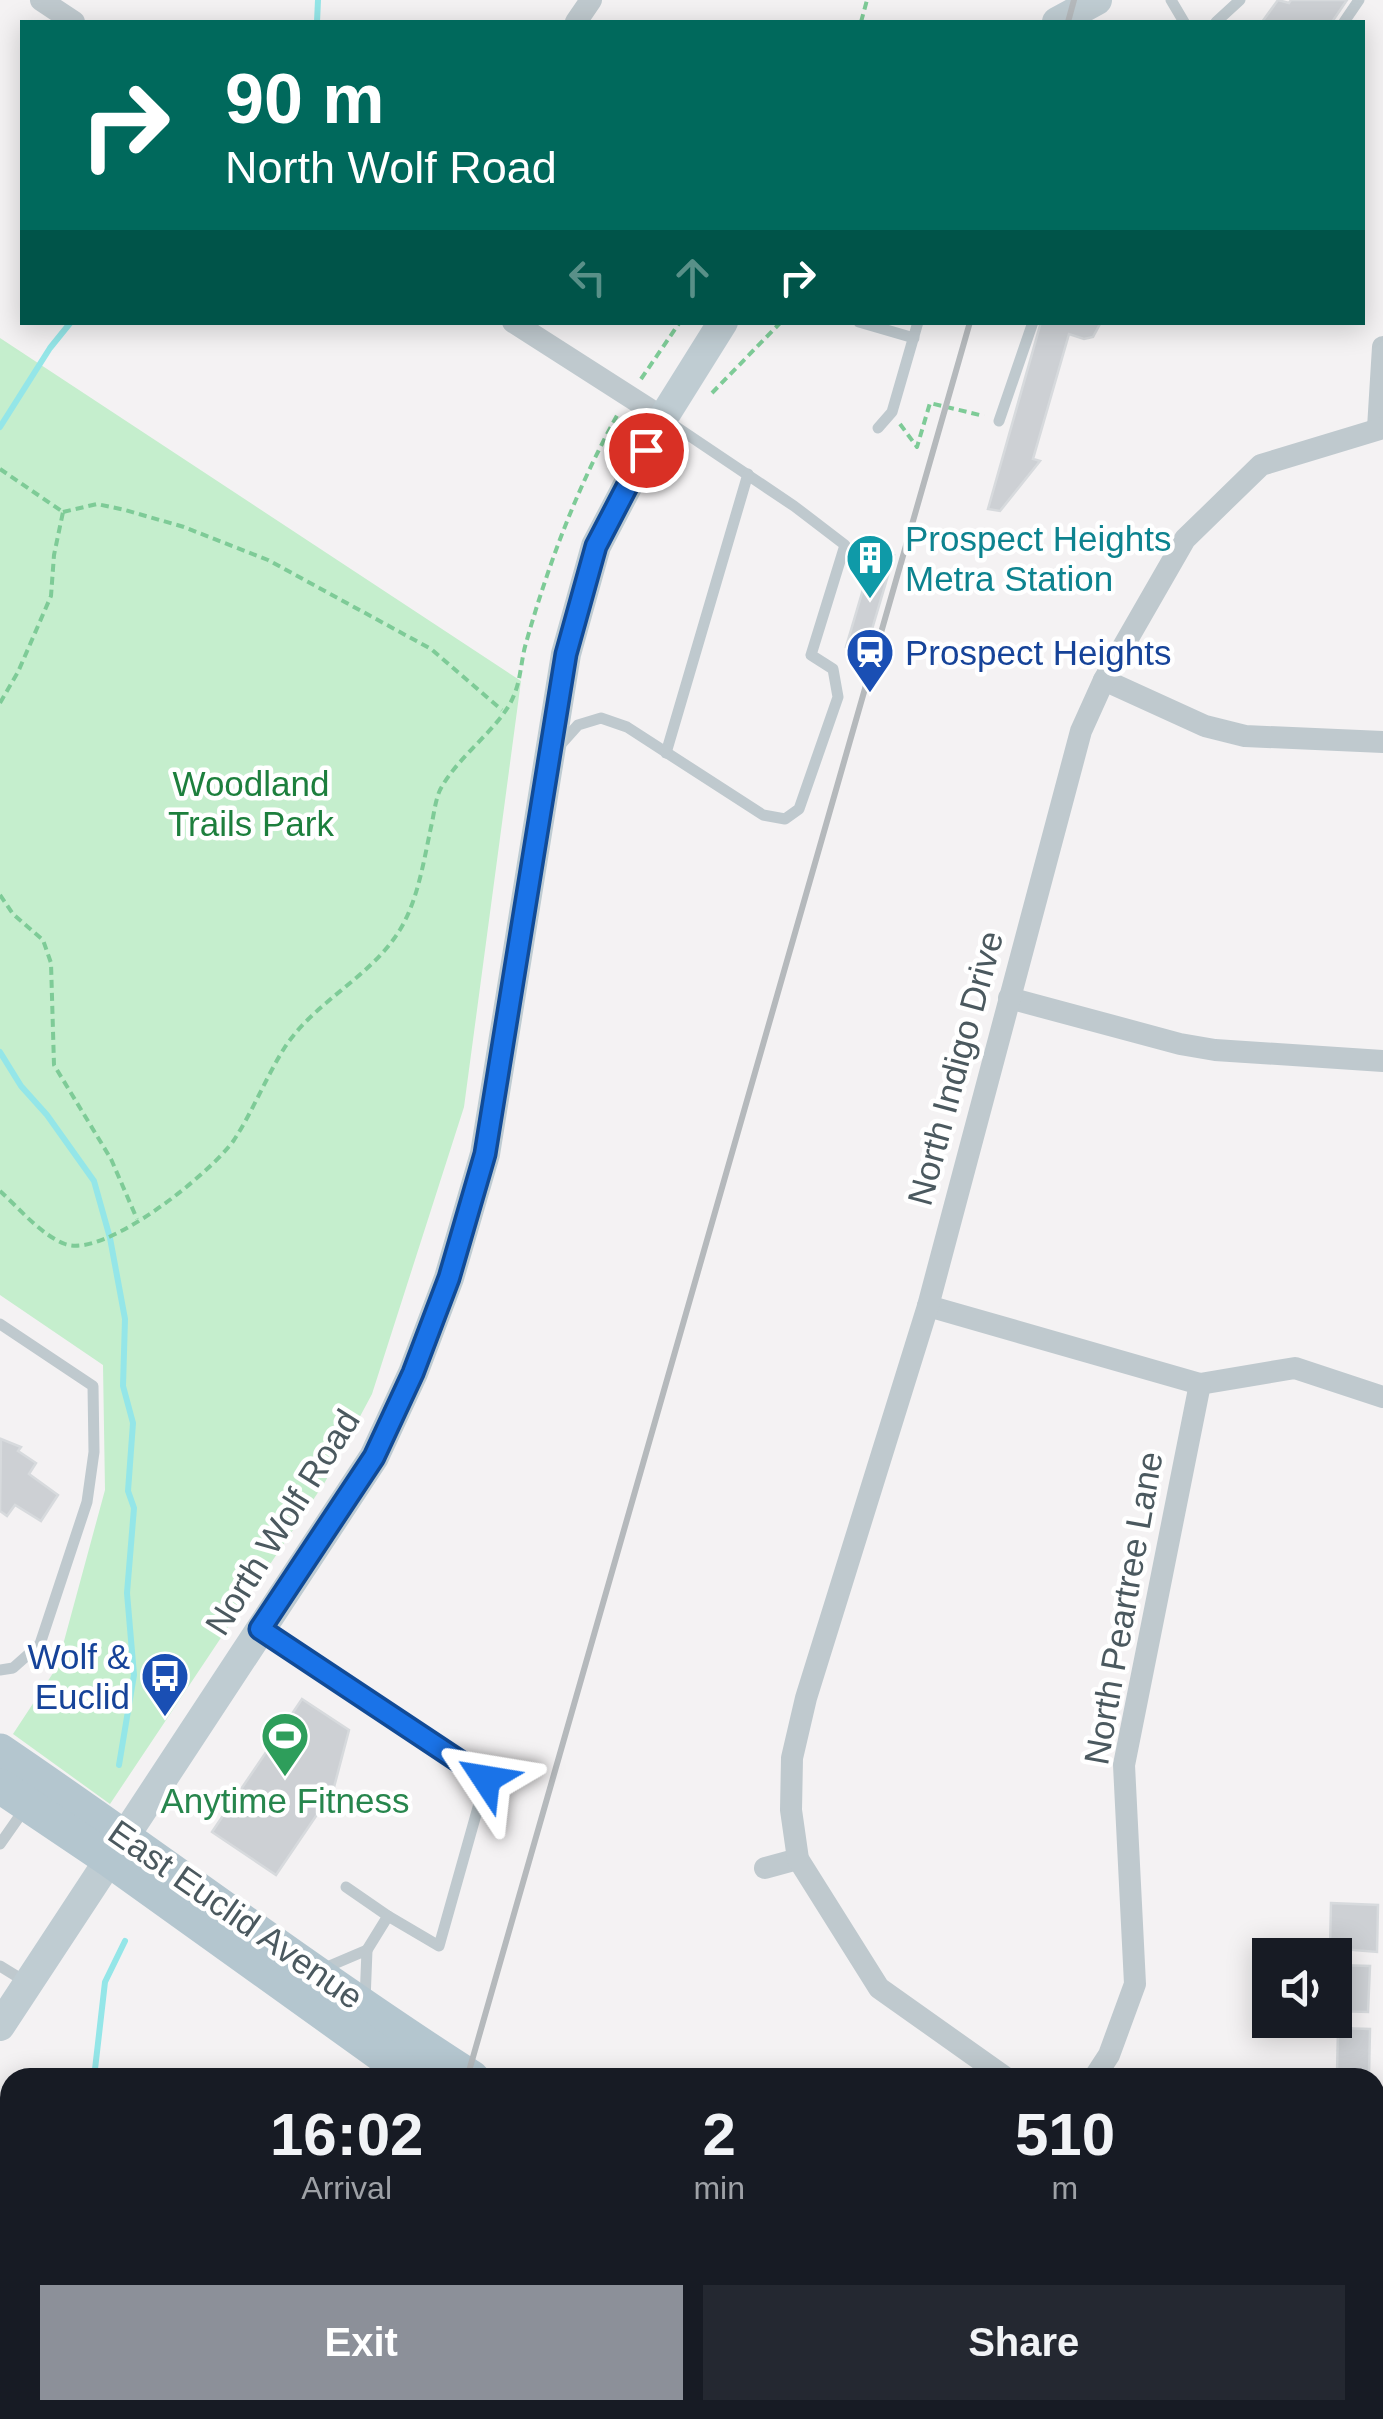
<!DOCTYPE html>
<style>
body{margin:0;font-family:Arial,sans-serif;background:#242831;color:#f1f3f6;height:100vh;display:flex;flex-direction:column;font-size:38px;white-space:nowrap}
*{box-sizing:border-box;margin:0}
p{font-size:32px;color:#9ea1a6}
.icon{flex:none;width:55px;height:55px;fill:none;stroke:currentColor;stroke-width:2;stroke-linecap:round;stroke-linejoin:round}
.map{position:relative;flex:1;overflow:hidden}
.panel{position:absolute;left:0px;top:2068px;width:1385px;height:352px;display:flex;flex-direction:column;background:#171b24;border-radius:30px 30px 0 0;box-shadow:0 5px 25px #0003}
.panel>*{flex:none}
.banner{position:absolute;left:20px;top:20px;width:1345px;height:305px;border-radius:0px;box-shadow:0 5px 25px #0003;background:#00695c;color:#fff;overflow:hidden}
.tools{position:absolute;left:1252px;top:1938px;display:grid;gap:20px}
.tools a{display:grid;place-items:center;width:100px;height:100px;border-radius:0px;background:#171b24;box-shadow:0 5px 25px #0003;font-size:50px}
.pin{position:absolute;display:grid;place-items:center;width:85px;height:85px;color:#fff;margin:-42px;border:5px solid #fff;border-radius:50%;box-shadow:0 2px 10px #0007}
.me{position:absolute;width:110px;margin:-55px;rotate:303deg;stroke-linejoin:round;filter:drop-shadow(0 0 8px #0008)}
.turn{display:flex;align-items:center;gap:35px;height:210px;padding:0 40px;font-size:45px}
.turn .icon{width:130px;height:130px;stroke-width:2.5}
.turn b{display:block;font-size:70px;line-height:85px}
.lanes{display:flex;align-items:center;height:95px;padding:0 40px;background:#0003;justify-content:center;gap:50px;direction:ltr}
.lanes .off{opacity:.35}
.eta{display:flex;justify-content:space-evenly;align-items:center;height:170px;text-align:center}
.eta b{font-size:60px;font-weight:700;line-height:70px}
.button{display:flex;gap:20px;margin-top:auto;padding:20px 40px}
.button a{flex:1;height:115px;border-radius:0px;background:#8c9099;color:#fff;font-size:40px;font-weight:700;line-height:115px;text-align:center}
.button a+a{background:#242831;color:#f1f3f6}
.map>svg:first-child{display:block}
.green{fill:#c5eecd}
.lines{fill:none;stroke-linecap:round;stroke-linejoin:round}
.stream{stroke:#94e6e8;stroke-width:6}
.building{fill:#cdd0d4;stroke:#d7dadd;stroke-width:2.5}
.path{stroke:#7ecb97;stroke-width:4;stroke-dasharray:8 5;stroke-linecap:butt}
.service{stroke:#bfc9ce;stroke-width:11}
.minor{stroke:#bfc9ce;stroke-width:22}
.secondary{stroke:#bfccd2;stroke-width:30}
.primary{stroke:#b4c6cf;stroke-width:35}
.rail{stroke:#b5b9bc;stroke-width:6}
.route-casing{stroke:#114b97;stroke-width:25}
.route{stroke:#1a73e8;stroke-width:18}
.labels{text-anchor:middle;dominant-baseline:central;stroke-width:9;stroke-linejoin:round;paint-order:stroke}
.culture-label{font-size:35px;fill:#0d838f;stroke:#fff;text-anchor:start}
.transit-label{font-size:35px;fill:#164399;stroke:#fff;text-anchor:start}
.park-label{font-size:35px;fill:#1d7f3d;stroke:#fff}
.street-label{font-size:35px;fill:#4b595f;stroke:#fff}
.leisure-label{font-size:35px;fill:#27864d;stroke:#fff}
</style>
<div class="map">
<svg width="1383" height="2419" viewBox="0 0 1383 2419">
<rect width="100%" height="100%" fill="#f4f2f3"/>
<polygon class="green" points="0,338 521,681 464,1107 372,1394 325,1482 110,1804 13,1734 57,1667 105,1490 103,1365 0,1295"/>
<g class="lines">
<g class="stream">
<polyline points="317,22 318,0"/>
<polyline points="0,427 50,348 71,322"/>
<polyline points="0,1052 21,1086 47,1115 94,1181 110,1238 125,1319 123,1386 133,1423 128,1491 134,1508 127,1593 134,1675 119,1765"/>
<polyline points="94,2078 105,1982 125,1941"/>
<polyline points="92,2419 92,2410"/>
</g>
</g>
<g class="building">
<polygon points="1278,0 1289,3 1291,0 1347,0 1332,22 1262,22"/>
<polygon points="1041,322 1101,322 1093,337 1084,339 1069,334 1033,459 1040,461 1000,511 988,509"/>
<polygon points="875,549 894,555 865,653 846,647"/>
<polygon points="1,1439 21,1447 18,1451 36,1463 29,1474 58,1495 41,1521 15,1505 7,1516 0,1511"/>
<polygon points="302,1699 349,1730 333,1791 276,1875 212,1832"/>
<polygon points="1331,1903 1378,1905 1377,1952 1330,1948"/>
<polygon points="1337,1965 1370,1966 1368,2012 1336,2011"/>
<polygon points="1338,2028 1370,2029 1369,2075 1337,2074"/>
</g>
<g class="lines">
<g class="path">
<polyline points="861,22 867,0"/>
<polyline points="641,379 680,322"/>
<polyline points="712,393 781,322"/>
<polyline points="900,424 917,447 930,403 984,416"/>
<polyline points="0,469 63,512"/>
<polyline points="63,512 97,504 125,510 184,527 268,560 431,649 502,710"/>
<polyline points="0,703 18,672 51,596 54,555 63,512"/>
<polyline points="0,895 13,914 43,940 51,963 54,1065 111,1159 137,1219"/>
<path d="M0 1191C19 1208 41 1235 65 1244 105 1259 212 1172 234 1140 253 1111 266 1077 285 1047 316 1000 372 977 401 928 418 899 424 860 431 827 434 815 435 801 440 790 458 755 502 727 514 695 521 679 521 660 526 643 549 562 578 485 619 412"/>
</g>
<g class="service">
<polyline points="1171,0 1184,22"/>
<polyline points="1216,22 1240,0"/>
<polyline points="1344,22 1359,0"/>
<polyline points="859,322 914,338"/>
<polyline points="999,421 1033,322"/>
<polyline points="878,428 892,412 918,322"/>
<polyline points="561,744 578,725 601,718 627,727 763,815 785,819 799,809 838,697 833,669 811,655 845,545 794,506 666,420"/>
<polyline points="666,753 748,474"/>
<polyline points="0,1324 93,1386 94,1452 87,1502 40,1644 13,1668 0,1670"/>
<polyline points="264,1631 486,1779 439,1946 388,1916 367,1950"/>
<polyline points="0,1844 26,1807"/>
<polyline points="346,1887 388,1916"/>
<polyline points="0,1966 26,1982"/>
<polyline points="320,1970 367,1950 365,2001"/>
</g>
<g class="minor">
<polyline points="41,0 74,22"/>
<polyline points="576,22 591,0"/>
<polyline points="513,322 663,418"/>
<polyline points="1378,428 1383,347"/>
<polyline points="1104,680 1205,726 1245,736 1383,742"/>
<polyline points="1009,998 1180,1044 1215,1050 1383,1061"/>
<polyline points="928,1306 1200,1384 1295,1368 1383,1397"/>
<polyline points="765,1868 798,1859"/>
<polyline points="1006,2078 879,1988 798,1859 791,1810 792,1758 806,1698 928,1306 1081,731 1104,680 1185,539 1261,465 1383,428"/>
<polyline points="1094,2078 1109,2055 1135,1984 1124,1765 1200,1384"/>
<polyline points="1375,2329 1383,2330"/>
<polyline points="1175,2419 1181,2410"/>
</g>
<g class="secondary">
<polyline points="1057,22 1097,0"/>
<polyline points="0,2026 374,1457 413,1373 449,1278 485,1154 566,654 596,546 663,418 723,322"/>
</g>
<g class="primary">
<path d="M0 1751C158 1858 311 1975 472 2078"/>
<polyline points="0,1786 110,1860 414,2078"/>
<polyline points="895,2410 908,2419"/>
<polyline points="944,2410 957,2419"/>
</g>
<g class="rail">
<polyline points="1068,22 1074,0"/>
<polyline points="467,2078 970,322"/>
<polyline points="384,2419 387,2410"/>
</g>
</g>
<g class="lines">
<g class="route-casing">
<polyline id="route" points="486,1779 260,1629 374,1457 413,1373 449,1278 485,1154 566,654 596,546 646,450"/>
</g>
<use href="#route" class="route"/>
</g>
<defs>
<g id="building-pin" transform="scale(2.5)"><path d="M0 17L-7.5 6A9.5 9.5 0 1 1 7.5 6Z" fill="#0f9aa8" stroke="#fff"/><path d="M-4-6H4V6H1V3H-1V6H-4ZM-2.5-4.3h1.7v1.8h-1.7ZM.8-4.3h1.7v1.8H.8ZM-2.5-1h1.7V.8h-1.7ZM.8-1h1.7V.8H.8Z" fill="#fff"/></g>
<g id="station-pin" transform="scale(2.5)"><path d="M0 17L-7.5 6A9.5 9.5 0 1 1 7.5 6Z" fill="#1a4fb4" stroke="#fff"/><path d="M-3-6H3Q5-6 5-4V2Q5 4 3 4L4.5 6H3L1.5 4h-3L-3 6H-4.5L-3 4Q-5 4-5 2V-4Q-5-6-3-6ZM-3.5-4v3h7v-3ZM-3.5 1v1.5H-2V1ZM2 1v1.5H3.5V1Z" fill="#fff"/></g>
<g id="bus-pin" transform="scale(2.5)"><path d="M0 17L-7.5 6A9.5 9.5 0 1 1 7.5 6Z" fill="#1a4fb4" stroke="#fff"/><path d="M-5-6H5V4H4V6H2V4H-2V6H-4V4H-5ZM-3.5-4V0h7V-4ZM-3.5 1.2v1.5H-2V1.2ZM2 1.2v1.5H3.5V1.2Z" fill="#fff"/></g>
<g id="stadium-pin" transform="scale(2.5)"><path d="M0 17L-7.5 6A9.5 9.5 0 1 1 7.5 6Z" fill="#2e9e5b" stroke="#fff"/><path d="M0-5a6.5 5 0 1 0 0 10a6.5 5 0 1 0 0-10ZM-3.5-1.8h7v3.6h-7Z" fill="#fff"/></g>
</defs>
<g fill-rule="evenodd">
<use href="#building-pin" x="870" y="558"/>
<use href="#station-pin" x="870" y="652"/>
<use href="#bus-pin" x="165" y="1676"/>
<use href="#stadium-pin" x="285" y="1736"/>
</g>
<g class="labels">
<g class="culture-label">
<text x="905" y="538">Prospect Heights<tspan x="905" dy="40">Metra Station</tspan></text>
</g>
<g class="transit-label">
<text x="905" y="652">Prospect Heights</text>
<text x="130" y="1656" text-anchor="end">Wolf &amp;<tspan x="130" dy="40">Euclid</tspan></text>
</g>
<g class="park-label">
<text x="251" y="783">Woodland<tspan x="251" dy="40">Trails Park</tspan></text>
</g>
<g class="street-label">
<text transform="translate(955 1068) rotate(-75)">North Indigo Drive</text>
<text transform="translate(282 1522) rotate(-58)">North Wolf Road</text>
<text transform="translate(1123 1608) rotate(-80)">North Peartree Lane</text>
<text transform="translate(236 1914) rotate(35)">East Euclid Avenue</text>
</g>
<g class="leisure-label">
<text x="285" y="1800">Anytime Fitness</text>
</g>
</g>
</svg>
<div class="tools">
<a><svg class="icon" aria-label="sound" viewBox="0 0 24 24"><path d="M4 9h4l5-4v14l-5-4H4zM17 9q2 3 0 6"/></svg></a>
</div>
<div class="pin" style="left:646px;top:450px;background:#d93025"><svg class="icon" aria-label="arrive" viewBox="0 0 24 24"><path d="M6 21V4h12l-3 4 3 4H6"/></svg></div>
<svg class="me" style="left:486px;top:1779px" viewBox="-20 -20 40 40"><path d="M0-17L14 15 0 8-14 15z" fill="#1a73e8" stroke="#fff" stroke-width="4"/></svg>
<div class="banner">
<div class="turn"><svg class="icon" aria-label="right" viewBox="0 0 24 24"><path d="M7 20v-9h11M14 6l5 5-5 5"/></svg><div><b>90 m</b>North Wolf Road</div></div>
<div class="lanes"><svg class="icon off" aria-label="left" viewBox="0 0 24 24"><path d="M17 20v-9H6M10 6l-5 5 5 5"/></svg><svg class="icon off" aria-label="ahead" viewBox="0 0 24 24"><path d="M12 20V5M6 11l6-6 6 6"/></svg><svg class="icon" aria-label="right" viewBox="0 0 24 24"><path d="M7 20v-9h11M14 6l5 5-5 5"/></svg></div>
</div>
<section class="panel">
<div class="eta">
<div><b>16:02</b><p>Arrival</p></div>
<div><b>2</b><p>min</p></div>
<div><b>510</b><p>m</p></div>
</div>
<div class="button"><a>Exit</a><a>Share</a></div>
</section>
</div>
